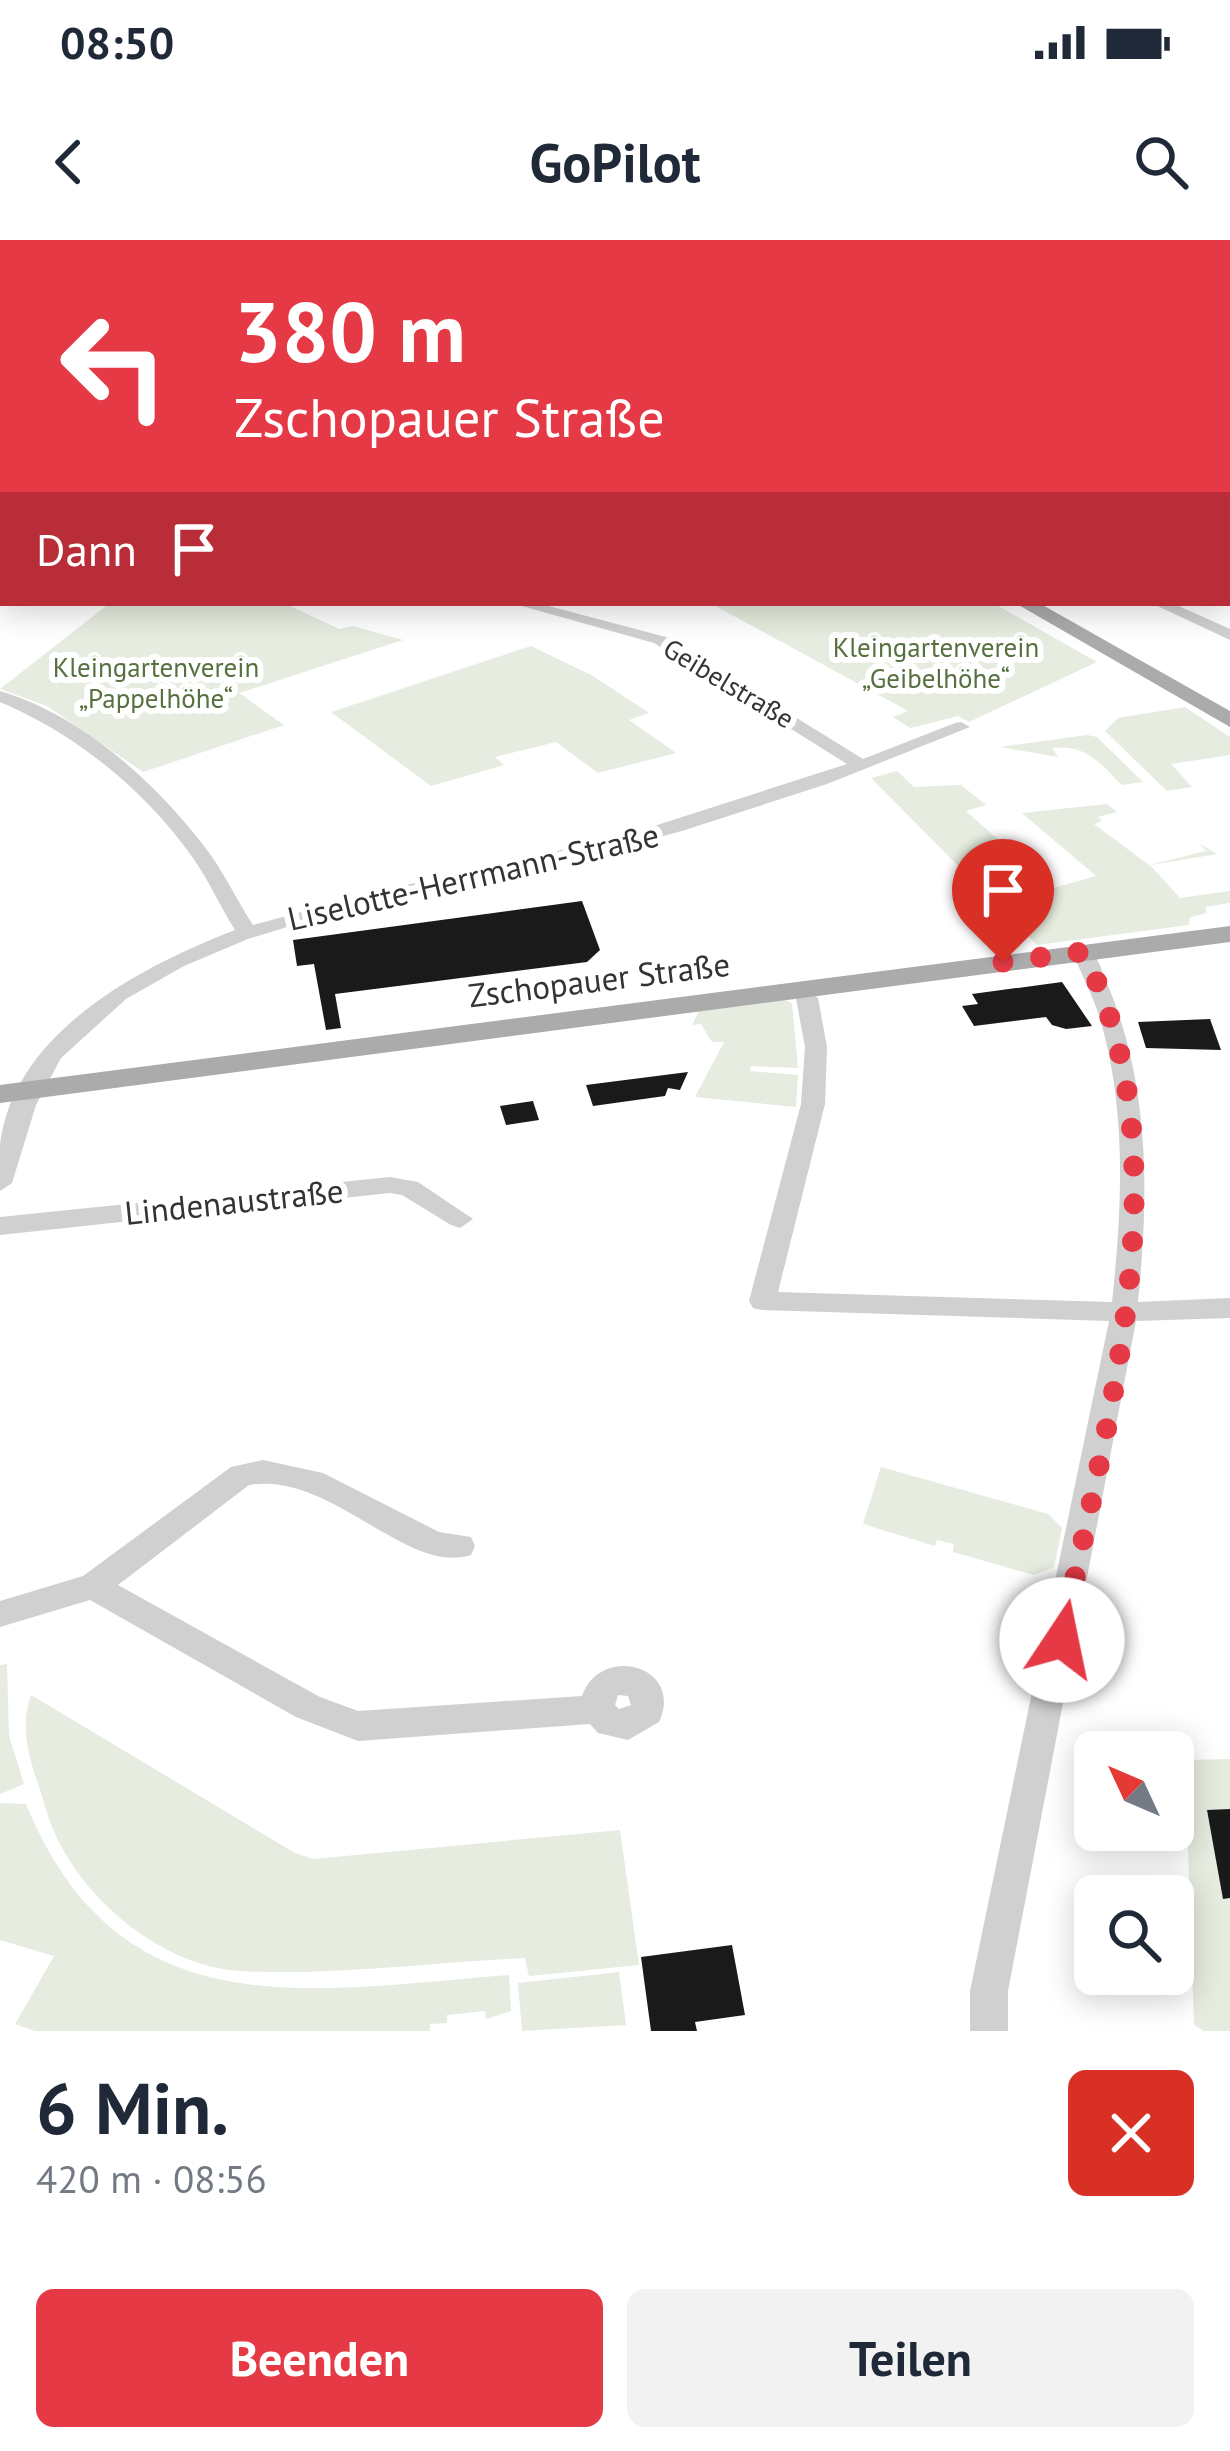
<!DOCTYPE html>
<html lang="de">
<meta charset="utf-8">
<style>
body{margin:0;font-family:"PT Sans",sans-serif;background:#f2f2f3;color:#1f2937;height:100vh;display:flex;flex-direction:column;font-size:45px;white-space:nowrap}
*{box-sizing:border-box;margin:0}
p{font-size:39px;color:#747a83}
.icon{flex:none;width:66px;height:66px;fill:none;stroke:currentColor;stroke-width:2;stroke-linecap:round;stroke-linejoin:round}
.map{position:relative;height:1791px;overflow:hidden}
.panel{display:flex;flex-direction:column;background:#fff;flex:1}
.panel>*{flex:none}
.hud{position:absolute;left:0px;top:0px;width:1230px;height:366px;box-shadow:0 6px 30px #0003;background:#e63946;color:#fff;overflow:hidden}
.needle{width:78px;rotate:314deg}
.controls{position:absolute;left:1074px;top:1491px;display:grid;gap:24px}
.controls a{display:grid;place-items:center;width:120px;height:120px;border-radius:18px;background:#fff;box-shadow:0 6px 30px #0003;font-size:60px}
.pin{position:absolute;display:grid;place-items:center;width:102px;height:102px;color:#fff;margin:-123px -51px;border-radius:50% 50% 50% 0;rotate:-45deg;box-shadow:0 0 12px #0007}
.pin .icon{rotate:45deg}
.me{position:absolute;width:132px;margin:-66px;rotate:11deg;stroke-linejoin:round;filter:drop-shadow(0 0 9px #0008)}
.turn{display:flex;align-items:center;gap:42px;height:252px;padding:0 36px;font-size:54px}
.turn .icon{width:156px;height:156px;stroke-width:2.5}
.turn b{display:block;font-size:84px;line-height:102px}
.then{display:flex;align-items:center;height:114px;padding:0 36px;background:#0003;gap:24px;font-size:45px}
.round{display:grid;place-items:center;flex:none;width:126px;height:126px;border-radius:18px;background:#f2f2f3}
.summary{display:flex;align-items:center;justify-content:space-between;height:204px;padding:0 36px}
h1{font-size:72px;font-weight:700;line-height:90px}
.action{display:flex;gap:24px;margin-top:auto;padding:24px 36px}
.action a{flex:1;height:138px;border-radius:18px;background:#e63946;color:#fff;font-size:48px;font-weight:700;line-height:138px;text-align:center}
.action a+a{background:#f2f2f3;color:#1f2937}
.status{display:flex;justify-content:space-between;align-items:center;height:84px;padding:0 60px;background:#fff;direction:ltr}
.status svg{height:33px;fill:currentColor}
header{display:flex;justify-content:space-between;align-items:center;height:156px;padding:0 36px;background:#fff;font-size:54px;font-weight:700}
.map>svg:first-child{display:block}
.green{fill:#e6ecdf}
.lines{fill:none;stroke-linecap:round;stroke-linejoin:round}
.stream{stroke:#cfe2ee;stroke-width:3}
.building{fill:#1a1a1a}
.minor{fill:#d0d0d0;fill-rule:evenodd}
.major{fill:#ababab;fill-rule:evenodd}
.tram{stroke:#888;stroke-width:3}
.route{stroke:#e63946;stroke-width:21;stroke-dasharray:0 37.8}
.labels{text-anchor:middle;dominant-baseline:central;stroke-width:12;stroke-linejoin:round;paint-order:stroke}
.far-park-label{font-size:27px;fill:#56703f;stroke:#fff}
.far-street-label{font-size:27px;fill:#333;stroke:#fff}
.street-label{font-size:33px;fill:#333;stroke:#fff}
</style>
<div class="status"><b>08:50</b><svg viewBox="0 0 49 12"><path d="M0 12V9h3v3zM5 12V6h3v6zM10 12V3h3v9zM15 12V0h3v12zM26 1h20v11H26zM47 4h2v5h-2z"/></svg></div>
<header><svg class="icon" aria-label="back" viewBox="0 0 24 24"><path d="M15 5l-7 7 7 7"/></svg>GoPilot<svg class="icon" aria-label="search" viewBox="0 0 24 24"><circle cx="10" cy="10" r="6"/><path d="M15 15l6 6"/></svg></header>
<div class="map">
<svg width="1230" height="1791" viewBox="0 0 1230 1791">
<rect width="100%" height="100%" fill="#fff"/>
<g class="green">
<polygon points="110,363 284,363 339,389 353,386 403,400 239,453 284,485 143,532 47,466 0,449"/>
<polygon points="710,363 993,363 1097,422 969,482 958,476 910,488 893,477 908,471"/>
<polygon points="531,406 593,436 649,473 629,480 676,513 598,533 556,502 495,517 504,525 431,546 331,472"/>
<polygon points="1185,467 1230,497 1230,515 1171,524 1192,547 1167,551 1105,491 1118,478"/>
<path d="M1087 495 1097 497 1143 542 1122 545C1105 530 1090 503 1052 508L1058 517 1000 507Z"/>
<polygon points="897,531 914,547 961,545 986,565 966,571 1053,648 1096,636 1022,573 1107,564 1117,572 1098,577 1102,581 1094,584 1149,625 1206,611 1200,604 1217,614 1150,625 1180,658 1230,651 1230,663 1205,667 1207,673 1190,677 1189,685 1037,705 871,538"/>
<polygon points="785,760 792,763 798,828 751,826 750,831 798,835 796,867 695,857 724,802 712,802 701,784 692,785 699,771"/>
<polygon points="881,1227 1048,1274 1062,1288 1054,1327 1034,1335 953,1312 954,1304 937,1300 935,1306 863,1284"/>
<polygon points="7,1424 9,1496 24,1544 0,1554 0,1425"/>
<path d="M31 1455 295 1613 314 1619 620 1590 639 1725 529 1736 525 1718C433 1722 332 1736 240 1731 156 1726 68 1648 46 1569 34 1529 17 1495 31 1455Z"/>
<polygon points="1230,1519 1230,1791 1204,1791 1194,1785 1185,1520"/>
<path d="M0 1563 26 1564C119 1791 306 1751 509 1735L511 1771 486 1779 485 1771 447 1775V1783L430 1784V1791H35L15 1784 54 1716 0 1700Z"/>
<polygon points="619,1732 626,1785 522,1791 518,1743"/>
</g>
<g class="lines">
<polyline class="stream" points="713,0 722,3"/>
</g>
<g class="building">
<polygon points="582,661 600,710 587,722 335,754 341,788 326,790 314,724 297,726 293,700"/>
<polygon points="1062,742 1092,786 1066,789 1052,785 1046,777 974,786 962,766 978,764 972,754"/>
<polygon points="1210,779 1221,810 1146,808 1138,782"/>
<polygon points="688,832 680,850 668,848 665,856 593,866 586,845"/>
<polygon points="533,861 539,880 506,885 500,866"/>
<polygon points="1230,1569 1230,1658 1223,1659 1207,1570"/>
<polygon points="732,1705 745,1775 695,1782 697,1791 651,1791 641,1717"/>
</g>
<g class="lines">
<g class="minor">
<polygon points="538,0 548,0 549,3 539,3"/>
<polygon points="1230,2 1230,8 1227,8 1223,3"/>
<polygon points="3,41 3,47 0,48 0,42"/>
<polygon points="1227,59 1230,59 1227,67"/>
<polygon points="0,150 3,151 3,159 0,158"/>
<polygon points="1227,161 1230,162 1230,170 1227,169"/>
<polygon points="3,174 3,182 0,183 0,175"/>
<polygon points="0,244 3,245 3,253 0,252"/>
<polygon points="3,342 3,353 0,354 0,343"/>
<path d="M511 363H537L666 397 863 519 955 483 961 482 970 487 827 544 685 590 582 619 316 678 248 699 184 726 126 759 61 818 36 865 12 943 0 951C0 936 0 920 0 905 13 792 142 726 235 690 220 666 209 641 193 618 145 550 76 494 0 462V451C81 475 153 540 204 606 223 630 236 659 253 685L379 651 623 596 847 524 654 403Z"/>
<polygon points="1151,363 1172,363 1230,389 1230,400"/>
<path d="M1083 706C1097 711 1101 729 1107 743 1150 846 1149 952 1138 1062L1230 1058V1078L1136 1081 1008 1751V1791H970V1751L1109 1081 762 1070 753 1068 749 1061 801 864 805 807 796 758 807 751 818 758 827 807 825 864 778 1052 1112 1062C1122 968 1127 874 1101 782 1094 758 1082 735 1072 712Z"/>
<polygon points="390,937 418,942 473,979 460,988 451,985 402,955 390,953 0,995 0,977"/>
<path d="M263 1220 323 1233 439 1292 471 1297 475 1306 471 1315C407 1336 331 1231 249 1245L118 1345 320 1457 358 1471 582 1456C601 1403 685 1426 659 1482L628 1500 598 1493 590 1484 358 1501 296 1477 90 1360 0 1387V1361L83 1336 231 1227ZM618 1455 628 1456 631 1465 619 1469 615 1465Z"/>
</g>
<g class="major">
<polygon points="1015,363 1039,363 1230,471 1230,487"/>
<polygon points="1230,686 1230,702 0,863 0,845"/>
</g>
<g class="tram">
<polyline points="112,0 124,3"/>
<polyline points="1041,3 1048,0"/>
</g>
</g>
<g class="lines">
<path class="route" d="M1003 722 1083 712C1189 918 1104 1187 1062 1400"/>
</g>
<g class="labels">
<g class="far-park-label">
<text x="936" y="407">Kleingartenverein<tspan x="936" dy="31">„Geibelhöhe“</tspan></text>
<text x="156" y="427">Kleingartenverein<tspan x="156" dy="31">„Pappelhöhe“</tspan></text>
</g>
<g class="far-street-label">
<text transform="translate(729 443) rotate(31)">Geibelstraße</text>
</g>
<g class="street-label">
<text transform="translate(473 636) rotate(-13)">Liselotte-Herrmann-Straße</text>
<text transform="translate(599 739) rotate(-7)">Zschopauer Straße</text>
<text transform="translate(234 961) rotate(-6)">Lindenaustraße</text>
</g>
</g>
</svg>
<div class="controls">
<a><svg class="needle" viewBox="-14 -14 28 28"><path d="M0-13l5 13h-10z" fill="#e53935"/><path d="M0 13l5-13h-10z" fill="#747a83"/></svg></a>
<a><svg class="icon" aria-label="search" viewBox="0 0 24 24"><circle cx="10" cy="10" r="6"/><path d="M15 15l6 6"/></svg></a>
</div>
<div class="pin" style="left:1003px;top:722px;background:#d93025"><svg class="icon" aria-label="arrive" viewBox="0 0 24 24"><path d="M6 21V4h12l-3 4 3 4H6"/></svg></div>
<svg class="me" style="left:1062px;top:1400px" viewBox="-20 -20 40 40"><circle r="19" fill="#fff"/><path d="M0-13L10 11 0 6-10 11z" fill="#e63946"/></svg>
<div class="hud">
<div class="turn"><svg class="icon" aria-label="left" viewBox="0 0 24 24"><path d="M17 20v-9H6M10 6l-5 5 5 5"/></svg><div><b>380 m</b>Zschopauer Straße</div></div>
<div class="then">Dann<svg class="icon" aria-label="arrive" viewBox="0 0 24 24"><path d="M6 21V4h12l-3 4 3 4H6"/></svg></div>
</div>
</div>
<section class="panel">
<div class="summary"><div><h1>6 Min.</h1><p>420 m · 08:56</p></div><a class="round" style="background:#d93025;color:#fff"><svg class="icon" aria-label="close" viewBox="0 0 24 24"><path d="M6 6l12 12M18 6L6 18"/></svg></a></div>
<div class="action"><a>Beenden</a><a>Teilen</a></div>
</section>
